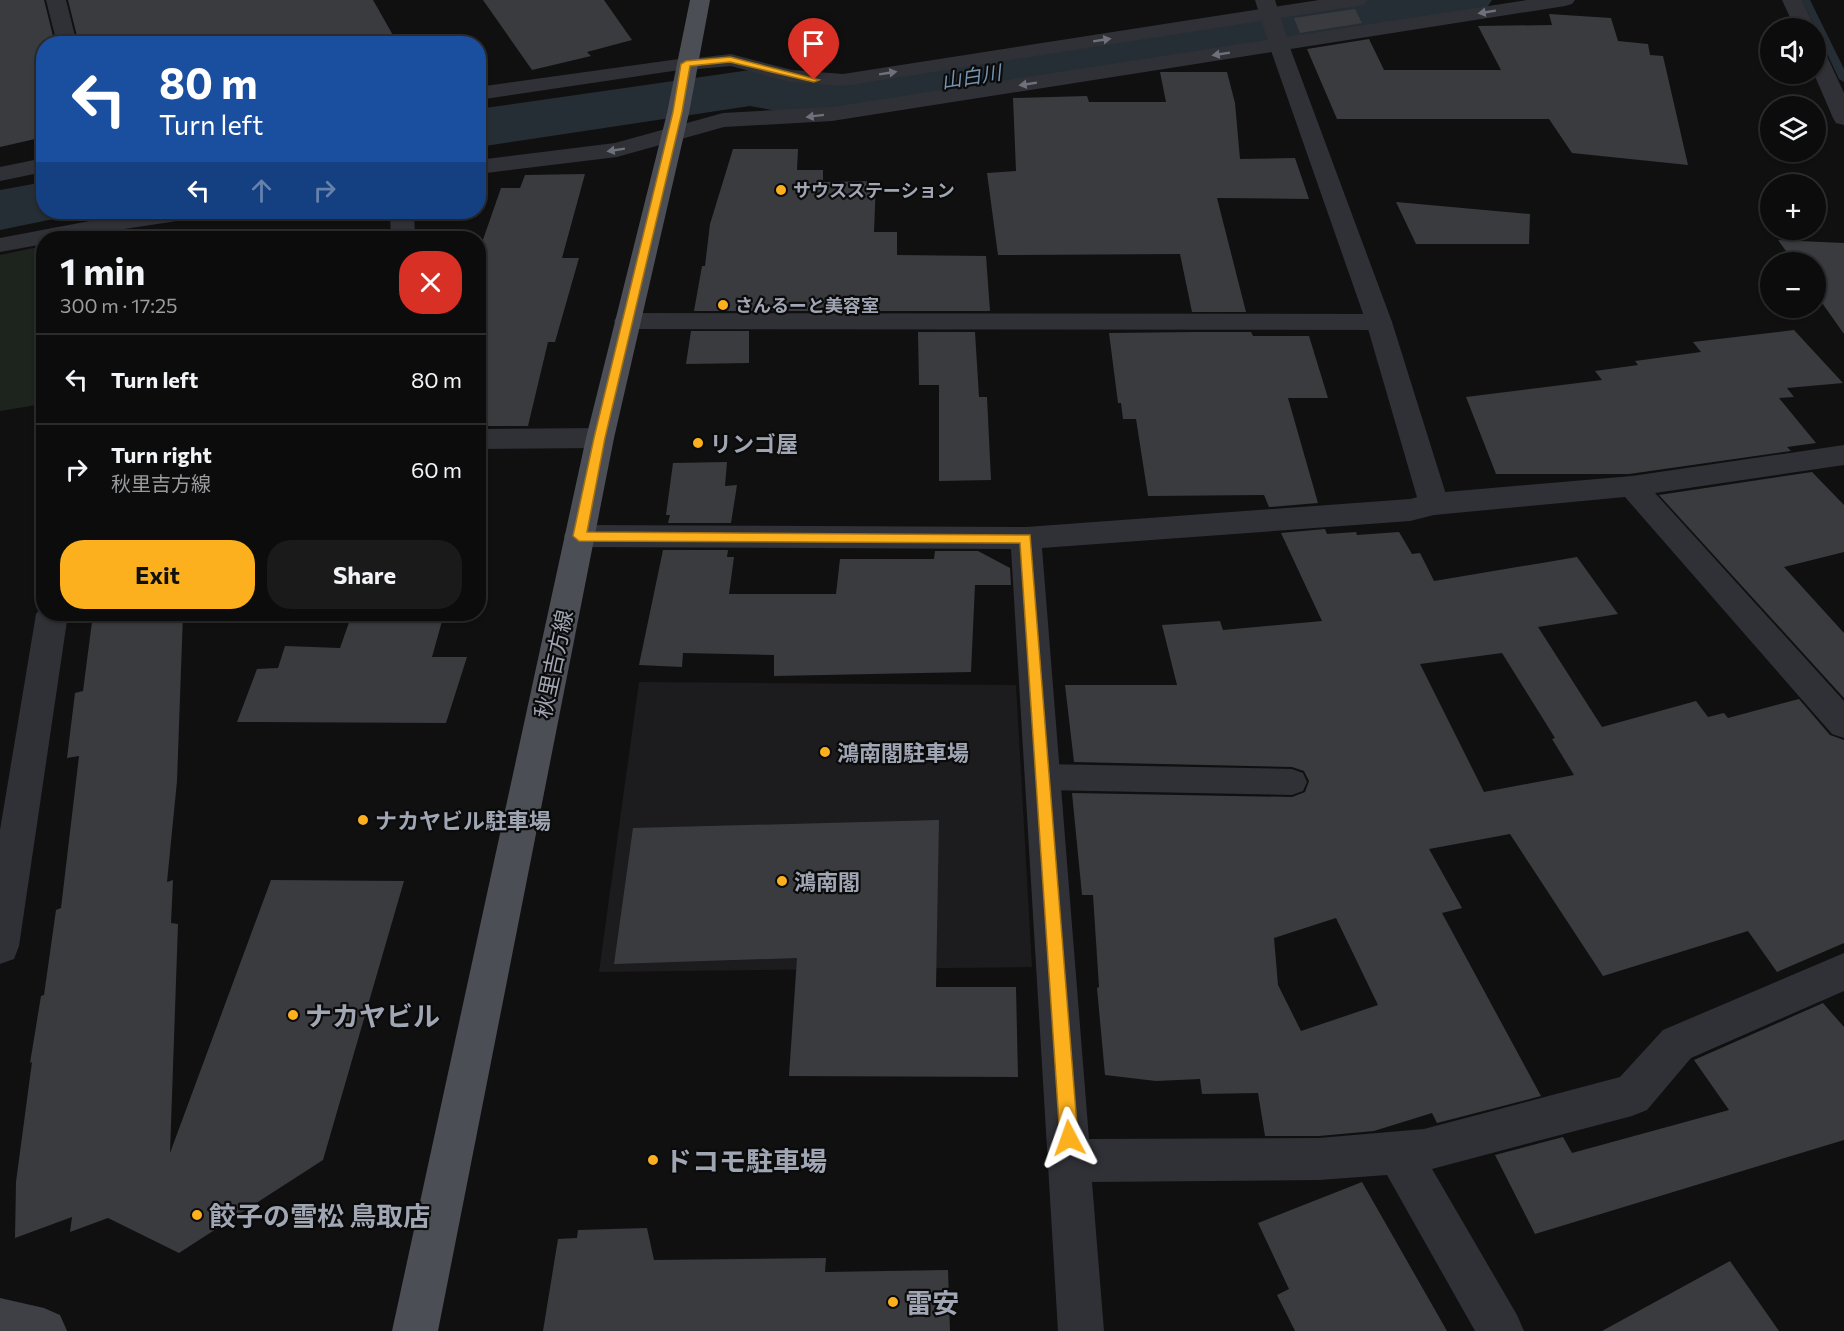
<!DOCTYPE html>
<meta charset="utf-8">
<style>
body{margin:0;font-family:Commissioner,"Noto Sans JP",sans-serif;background:#1a1a1b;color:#f1f3f6;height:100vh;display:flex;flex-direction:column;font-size:22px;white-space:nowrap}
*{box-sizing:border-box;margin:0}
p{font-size:20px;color:#9a9b9d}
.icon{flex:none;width:33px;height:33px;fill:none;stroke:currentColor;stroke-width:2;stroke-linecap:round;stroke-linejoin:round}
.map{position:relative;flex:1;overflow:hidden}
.sheet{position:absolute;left:36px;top:231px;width:450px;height:390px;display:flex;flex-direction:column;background:#0c0c0d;border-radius:24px;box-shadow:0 2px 4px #0004,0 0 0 2px #2c2c2e}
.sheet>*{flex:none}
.banner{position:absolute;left:36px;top:36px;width:450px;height:183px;border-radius:24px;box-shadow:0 2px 4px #0004,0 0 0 2px #2c2c2e;background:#1a4fa0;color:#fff;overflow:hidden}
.controls{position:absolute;left:1760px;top:18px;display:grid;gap:12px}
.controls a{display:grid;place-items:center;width:66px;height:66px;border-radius:50%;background:#0c0c0d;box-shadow:0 2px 4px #0004,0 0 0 2px #2c2c2e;font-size:30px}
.pin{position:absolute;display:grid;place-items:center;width:51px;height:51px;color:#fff;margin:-62px -26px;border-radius:50% 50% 50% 0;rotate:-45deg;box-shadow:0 0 6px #0007}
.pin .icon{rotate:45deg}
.me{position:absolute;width:66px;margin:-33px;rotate:356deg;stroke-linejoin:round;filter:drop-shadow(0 0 4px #0008)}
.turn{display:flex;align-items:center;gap:21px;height:126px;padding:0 24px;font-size:27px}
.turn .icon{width:78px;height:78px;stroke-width:2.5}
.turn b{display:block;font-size:42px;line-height:51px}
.lanes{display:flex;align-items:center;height:57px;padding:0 24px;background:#0003;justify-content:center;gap:30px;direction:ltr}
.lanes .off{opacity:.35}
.round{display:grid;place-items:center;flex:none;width:63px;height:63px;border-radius:24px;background:#1a1a1b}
.head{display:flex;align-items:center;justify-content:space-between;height:102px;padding:0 24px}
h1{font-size:36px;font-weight:700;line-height:45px}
.primary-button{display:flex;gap:12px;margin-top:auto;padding:12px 24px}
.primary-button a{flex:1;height:69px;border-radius:24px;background:#fcb01d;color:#111;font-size:24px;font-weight:700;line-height:69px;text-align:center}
.primary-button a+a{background:#1a1a1b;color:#f1f3f6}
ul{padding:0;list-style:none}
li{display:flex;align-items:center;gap:18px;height:90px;padding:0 24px;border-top:2px solid #2c2c2e}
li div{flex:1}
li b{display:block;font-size:22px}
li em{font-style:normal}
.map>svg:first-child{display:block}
.built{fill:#1c1c1e}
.green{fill:#1c241d}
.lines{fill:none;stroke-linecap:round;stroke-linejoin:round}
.stream{fill:#262e35;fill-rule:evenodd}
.river{fill:#262e35;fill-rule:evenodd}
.building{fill:#3a3b3f;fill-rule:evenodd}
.service{fill:#303136;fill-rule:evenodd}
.pedestrian{fill:#303136;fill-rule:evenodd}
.minor{fill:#303136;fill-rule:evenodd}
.tertiary{fill:#303136;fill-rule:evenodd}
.secondary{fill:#3e4046;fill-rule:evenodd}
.primary{fill:#4c4e55;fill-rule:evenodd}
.oneway{fill:#6e717b}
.route{fill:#fcb01d;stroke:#a47213;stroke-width:1.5}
.poi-dot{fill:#fcb01d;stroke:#0b0b0c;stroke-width:2}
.labels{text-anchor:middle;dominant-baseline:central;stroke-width:4.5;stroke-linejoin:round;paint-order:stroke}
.far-poi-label{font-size:18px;font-weight:bold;fill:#a0a6b3;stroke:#0b0b0c;text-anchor:start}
.far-water-label{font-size:20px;font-style:italic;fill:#7495b1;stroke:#0b0b0c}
.poi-label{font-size:22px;font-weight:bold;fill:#a0a6b3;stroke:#0b0b0c;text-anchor:start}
.street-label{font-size:22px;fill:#a0a6b3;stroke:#0b0b0c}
.near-poi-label{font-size:27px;font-weight:bold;fill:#a0a6b3;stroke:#0b0b0c;text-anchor:start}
</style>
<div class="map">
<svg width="1844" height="1331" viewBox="0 0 1844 1331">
<rect width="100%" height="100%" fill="#101011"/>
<polygon class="built" points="639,682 1016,685 1032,967 599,972"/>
<polygon class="green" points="43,246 43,404 0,411 0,255"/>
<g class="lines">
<polygon class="stream" points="1802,0 1810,0 1844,69 1844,82 1839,79"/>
<g class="river">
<polygon points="1354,0 1492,0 1484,12 1464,17 816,118 750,106 478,147 478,109 750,70 816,82"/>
<polygon points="44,182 44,212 71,212 68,216 0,230 0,190"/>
</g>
</g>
<g class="building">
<polygon points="0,0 44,0 55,44 44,44 44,137 0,147"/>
<polygon points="68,0 373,0 398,44 79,44"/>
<polygon points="483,0 604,0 632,40 587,52 591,56 532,70"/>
<polygon points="1355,9 1362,23 1300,33 1294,18"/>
<polygon points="1549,14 1611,18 1618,41 1648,44 1650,55 1663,56 1688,165 1572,153 1549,119 1337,119 1307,49 1369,39 1384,70 1501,70 1478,26 1552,25"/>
<polygon points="1160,72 1227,72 1235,103 1240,159 1295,158 1309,199 1217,198 1246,312 1192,312 1180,254 998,255 987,173 1016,171 1013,98 1087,96 1089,102 1166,102"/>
<polygon points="733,149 798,149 797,170 823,170 823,182 876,181 874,232 897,232 897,255 986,256 990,311 694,311 702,266 705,266 710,224"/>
<polygon points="585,174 562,258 579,258 555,342 548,342 528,426 478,426 478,254 501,188 520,188 525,175"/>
<polygon points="1396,202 1530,214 1529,244 1416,244"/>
<polygon points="1778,240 1844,243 1844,334 1815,293 1815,262 1794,262"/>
<polygon points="1794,330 1843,383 1787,388 1794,397 1779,398 1816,443 1787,447 1791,451 1629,474 1496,474 1466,397 1602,380 1595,371 1638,365 1635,361 1701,352 1693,342"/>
<polygon points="691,331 749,331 749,363 686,364"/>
<polygon points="918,332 975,332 979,397 987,397 991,480 939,481 939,385 919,385"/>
<polygon points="1196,332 1251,332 1253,336 1309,336 1328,398 1288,398 1318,503 1269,507 1264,495 1148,496 1136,419 1123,419 1121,403 1118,403 1109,333"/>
<polygon points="727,462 725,486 737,485 731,523 668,523 670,515 666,515 673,463"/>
<polygon points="1812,472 1844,505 1844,552 1784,567 1844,633 1844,698 1659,495"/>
<path d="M1325 529 1327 534 1356 532 1357 535 1399 532 1412 554 1420 553 1434 581 1577 557 1618 614 1538 627 1602 727 1696 701 1708 717 1724 713 1728 718 1799 699 1830 735 1844 740V943L1777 972 1748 931 1603 976 1510 834 1429 849 1462 908 1442 913 1541 1096 1437 1123 1432 1113 1374 1131 1319 1136H1265L1258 1093 1202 1094 1200 1079 1156 1081 1105 1075 1097 988 1099 987 1093 895H1082L1072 793 1292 797 1305 792 1309 781 1304 771 1292 767 1074 762 1065 685H1177L1162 625 1220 621 1223 630 1322 621 1281 533ZM1502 653 1555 738 1552 739 1574 775 1484 792 1420 664ZM1336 918 1378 1005 1301 1031 1278 985 1274 938Z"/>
<polygon points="663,550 728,550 727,557 734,557 729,594 836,594 840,559 934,559 935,551 978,551 1010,568 1011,585 975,585 971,672 774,676 774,655 683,653 682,667 639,665"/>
<polygon points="93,614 183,614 177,781 167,882 173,880 171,923 178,924 170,1153 271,880 404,881 323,1160 179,1253 108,1218 70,1232 72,1217 15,1238 16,1182 32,1062 30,1063 41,996 44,995 56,910 61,908 79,756 67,758 75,693 83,691"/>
<polygon points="352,614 444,614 432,657 467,657 446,723 237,722 257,669 278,668 285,646 340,648"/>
<polygon points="939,820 936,987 1016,987 1018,1077 789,1076 797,958 614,964 633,828"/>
<polygon points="1823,1003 1844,1027 1844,1140 1535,1234 1495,1155 1563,1137 1572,1153 1729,1110 1694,1060"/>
<polygon points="1362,1182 1447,1331 1295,1331 1277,1295 1289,1289 1258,1223"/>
<polygon points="647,1228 654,1260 826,1258 825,1272 948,1270 950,1331 543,1331 558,1239 577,1238 578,1230"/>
<polygon points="1730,1261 1779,1331 1602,1331"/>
</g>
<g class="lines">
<polygon class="service" points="1043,764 1292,769 1303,773 1307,782 1303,791 1292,795 1043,790 1032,786 1028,777 1032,768"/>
<g class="pedestrian">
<polygon points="686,58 693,60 696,64 693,68 478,100 478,87"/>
<polygon points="44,158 44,172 0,181 0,167"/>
<polygon points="111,217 120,219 123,224 120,229 73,238 44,238 44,244 0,252 0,238"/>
</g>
<g class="minor">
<polygon points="46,0 66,0 77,44 57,44"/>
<polygon points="1319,0 1367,0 1364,4 1357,6 843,86 791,82 731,66 686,70 679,68 676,64 679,60 731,54 792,70 843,74"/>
<polygon points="1527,0 1575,0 1572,4 1565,6 832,121 724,127 617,157 478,174 478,160 615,143 723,113 832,107"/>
<polygon points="1782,0 1802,0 1815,28 1795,28"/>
<polygon points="1815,46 1822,48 1825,52 1844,93 1844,125 1836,123 1833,118 1814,74"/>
<polygon points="146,212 202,212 198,217 190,219 111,231 102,229 99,224 102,219"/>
<polygon points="390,212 414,212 415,238 391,238"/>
<polygon points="627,313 1379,314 1388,316 1392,322 1388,328 1379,330 627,329 618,327 614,321 618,315"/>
<polygon points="600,428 610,431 614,438 610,445 600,448 478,449 478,429"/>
<polygon points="1844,445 1844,465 1655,493 1844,701 1844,738 1832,734 1625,497 1434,515 1410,521 1042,548 1089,1139 1319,1138 1424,1129 1620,1077 1663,1030 1844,953 1844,991 1691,1058 1647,1110 1632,1116 1432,1169 1517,1315 1524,1331 1475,1331 1387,1175 1319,1180 1092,1182 1104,1331 1058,1331 1011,549 579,547 568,544 564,536 568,528 579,525 1026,527 1410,499 1434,493 1632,476"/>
<polygon points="44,604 44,614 68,614 19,946 14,959 0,964 0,830 36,614"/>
</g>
<polygon class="tertiary" points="1255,0 1275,0 1289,45 1392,322 1449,504 1445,512 1434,515 1423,512 1419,504 1366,322 1269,45"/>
<polygon class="secondary" points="0,1298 44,1308 60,1315 67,1331 0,1331"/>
<polygon class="primary" points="690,0 710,0 689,113 614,438 438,1331 392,1331 586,438 667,113"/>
</g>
<defs><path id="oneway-solid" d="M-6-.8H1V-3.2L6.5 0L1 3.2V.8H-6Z" transform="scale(1.5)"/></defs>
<g class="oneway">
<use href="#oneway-solid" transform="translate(1487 12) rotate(171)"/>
<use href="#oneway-solid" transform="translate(1102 40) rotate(-9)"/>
<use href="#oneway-solid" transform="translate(1221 54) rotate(171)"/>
<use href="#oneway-solid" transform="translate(888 73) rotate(-9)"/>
<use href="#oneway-solid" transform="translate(1028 84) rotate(171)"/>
<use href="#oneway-solid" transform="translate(815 116) rotate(173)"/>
<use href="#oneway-solid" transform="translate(616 150) rotate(171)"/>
</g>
<polygon class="route" points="730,57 819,80 814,82 730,62 690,66 682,112 605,438 587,532 1030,535 1078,1138 1075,1145 1069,1147 1063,1145 1060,1138 1020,543 579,541 573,536 594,438 673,112 681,64 686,61"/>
<g class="poi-dot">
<circle cx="781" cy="190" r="6"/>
<circle cx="723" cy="305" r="6"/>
<circle cx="698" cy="443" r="6"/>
<circle cx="825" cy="752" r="6"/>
<circle cx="363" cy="820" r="6"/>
<circle cx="782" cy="881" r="6"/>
<circle cx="293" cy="1015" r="6"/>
<circle cx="653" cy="1160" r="6"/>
<circle cx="197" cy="1215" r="6"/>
<circle cx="893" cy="1302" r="6"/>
</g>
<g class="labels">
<g class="far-poi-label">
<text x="793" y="190">サウスステーション</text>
<text x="735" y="305">さんるーと美容室</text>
</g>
<g class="far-water-label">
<text transform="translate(971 76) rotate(-9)">山白川</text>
</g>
<g class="poi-label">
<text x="710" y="443">リンゴ屋</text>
<text x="837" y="752">鴻南閣駐車場</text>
<text x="375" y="820">ナカヤビル駐車場</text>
<text x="794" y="881">鴻南閣</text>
</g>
<g class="street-label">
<text transform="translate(553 664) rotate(-78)">秋里吉方線</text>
</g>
<g class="near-poi-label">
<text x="305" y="1015">ナカヤビル</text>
<text x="665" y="1160">ドコモ駐車場</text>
<text x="209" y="1215">餃子の雪松 鳥取店</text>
<text x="905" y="1302">雷安</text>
</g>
</g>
</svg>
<div class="controls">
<a><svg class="icon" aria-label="sound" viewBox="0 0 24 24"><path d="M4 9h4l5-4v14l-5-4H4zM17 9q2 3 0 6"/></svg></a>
<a><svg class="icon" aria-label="layers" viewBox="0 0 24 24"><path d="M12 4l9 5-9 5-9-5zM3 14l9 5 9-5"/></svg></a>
<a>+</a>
<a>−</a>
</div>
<div class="pin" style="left:814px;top:80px;background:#d93025"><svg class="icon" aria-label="arrive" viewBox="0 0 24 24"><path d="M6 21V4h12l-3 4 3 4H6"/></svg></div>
<svg class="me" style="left:1069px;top:1138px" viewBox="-20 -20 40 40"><path d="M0-17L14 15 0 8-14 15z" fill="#fcb01d" stroke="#fff" stroke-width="4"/></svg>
<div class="banner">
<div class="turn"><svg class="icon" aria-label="left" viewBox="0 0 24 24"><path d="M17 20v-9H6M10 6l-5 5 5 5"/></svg><div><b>80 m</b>Turn left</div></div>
<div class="lanes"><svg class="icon" aria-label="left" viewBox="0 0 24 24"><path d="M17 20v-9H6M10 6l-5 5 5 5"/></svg><svg class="icon off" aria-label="ahead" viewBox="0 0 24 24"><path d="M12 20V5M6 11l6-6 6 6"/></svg><svg class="icon off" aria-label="right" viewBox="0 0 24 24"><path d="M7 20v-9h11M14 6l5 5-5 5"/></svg></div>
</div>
<section class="sheet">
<div class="head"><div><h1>1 min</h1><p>300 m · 17:25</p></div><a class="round" style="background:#d93025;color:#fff"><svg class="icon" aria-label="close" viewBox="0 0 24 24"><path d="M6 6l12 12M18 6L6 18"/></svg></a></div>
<ul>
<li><svg class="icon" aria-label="left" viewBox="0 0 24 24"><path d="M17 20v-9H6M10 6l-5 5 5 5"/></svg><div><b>Turn left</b></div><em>80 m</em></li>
<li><svg class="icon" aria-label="right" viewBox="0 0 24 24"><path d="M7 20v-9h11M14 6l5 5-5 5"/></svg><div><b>Turn right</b><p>秋里吉方線</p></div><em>60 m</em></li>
</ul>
<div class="primary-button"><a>Exit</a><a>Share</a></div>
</section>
</div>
